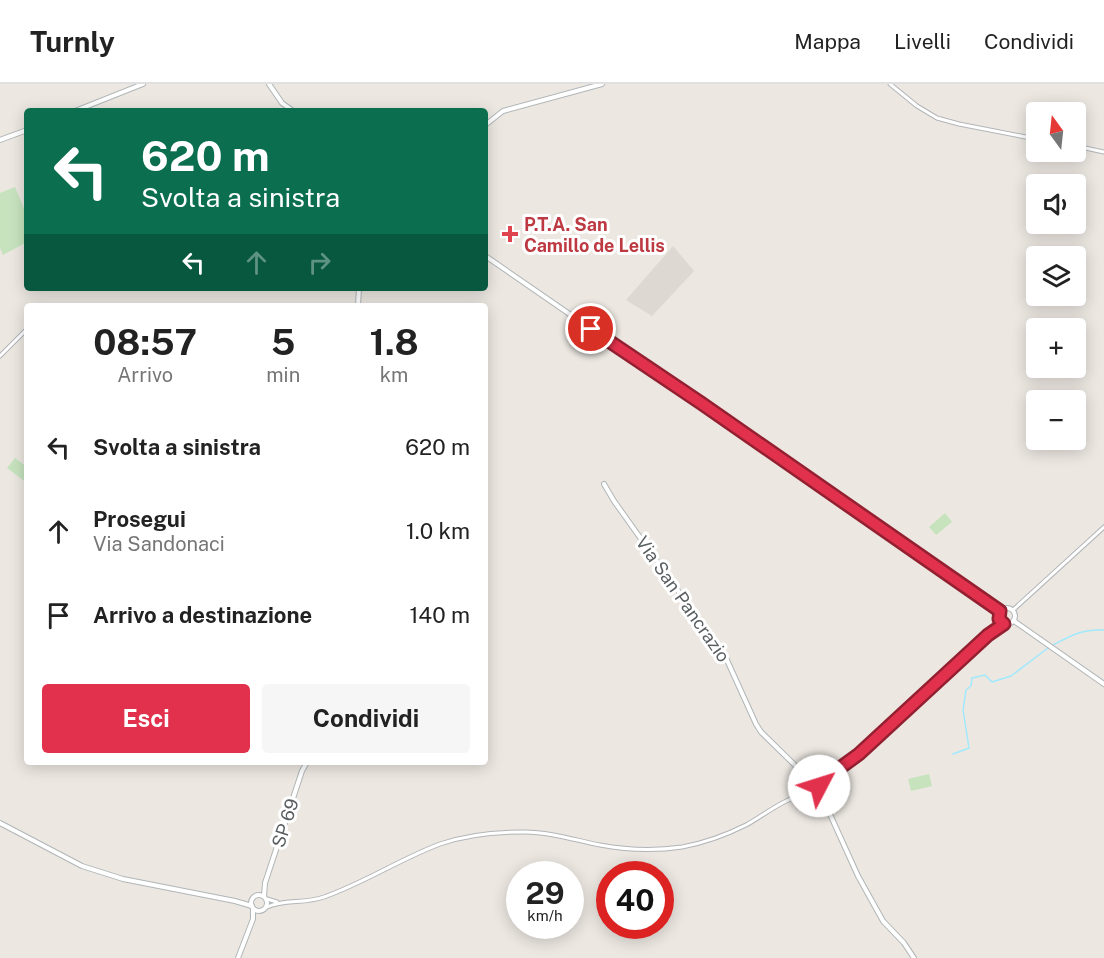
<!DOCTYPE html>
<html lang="it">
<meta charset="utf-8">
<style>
body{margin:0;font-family:"Public Sans",sans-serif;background:#f6f6f6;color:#222;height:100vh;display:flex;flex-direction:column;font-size:22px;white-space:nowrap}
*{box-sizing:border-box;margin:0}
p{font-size:20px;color:#767676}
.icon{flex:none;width:33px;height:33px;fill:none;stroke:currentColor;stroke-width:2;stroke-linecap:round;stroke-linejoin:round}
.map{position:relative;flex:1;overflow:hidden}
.panel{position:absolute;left:24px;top:219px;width:464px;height:462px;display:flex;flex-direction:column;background:#fff;border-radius:6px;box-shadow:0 3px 15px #0003}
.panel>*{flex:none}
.banner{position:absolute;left:24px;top:24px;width:464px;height:183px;border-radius:6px;box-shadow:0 3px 15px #0003;background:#0b6e4f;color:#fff;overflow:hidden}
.needle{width:39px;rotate:345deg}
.fabs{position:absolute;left:1026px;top:18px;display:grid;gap:12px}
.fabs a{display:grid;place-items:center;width:60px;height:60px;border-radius:6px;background:#fff;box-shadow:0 3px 15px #0003;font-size:30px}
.speed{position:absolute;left:506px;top:777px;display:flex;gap:12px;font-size:30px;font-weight:700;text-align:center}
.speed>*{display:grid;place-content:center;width:78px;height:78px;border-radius:50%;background:#fff;box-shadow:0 3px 15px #0003;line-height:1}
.speed small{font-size:15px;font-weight:400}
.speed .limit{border:9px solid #d22;background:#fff;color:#111}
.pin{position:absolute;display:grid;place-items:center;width:51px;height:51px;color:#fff;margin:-26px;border:3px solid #fff;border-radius:50%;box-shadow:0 2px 6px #0007}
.me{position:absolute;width:66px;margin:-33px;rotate:50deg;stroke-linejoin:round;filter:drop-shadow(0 0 4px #0008)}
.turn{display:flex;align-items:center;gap:21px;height:126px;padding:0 18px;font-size:27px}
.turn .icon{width:78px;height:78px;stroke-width:2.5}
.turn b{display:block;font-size:42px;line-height:51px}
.lanes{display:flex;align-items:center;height:57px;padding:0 18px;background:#0003;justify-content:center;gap:30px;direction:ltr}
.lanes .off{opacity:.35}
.eta{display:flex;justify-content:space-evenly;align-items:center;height:102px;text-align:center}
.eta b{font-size:36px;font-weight:700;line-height:42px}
.primary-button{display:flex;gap:12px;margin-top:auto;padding:12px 18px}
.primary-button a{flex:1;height:69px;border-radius:6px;background:#e2314c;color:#fff;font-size:24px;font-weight:700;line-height:69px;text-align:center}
.primary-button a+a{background:#f6f6f6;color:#222}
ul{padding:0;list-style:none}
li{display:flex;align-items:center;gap:18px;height:84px;padding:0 18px}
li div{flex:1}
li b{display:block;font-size:22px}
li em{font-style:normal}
header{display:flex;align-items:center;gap:36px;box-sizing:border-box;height:84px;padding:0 30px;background:#fff;border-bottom:2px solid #e0e0e0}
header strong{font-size:28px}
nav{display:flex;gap:33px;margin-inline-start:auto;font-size:21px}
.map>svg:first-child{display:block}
.education{fill:#ded8d2}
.green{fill:#c6e3be}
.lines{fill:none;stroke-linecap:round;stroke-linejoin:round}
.stream{stroke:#a1e9fc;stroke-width:1.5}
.tertiary-casing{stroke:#b2b5b8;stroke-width:5}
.secondary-casing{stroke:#b0b6b8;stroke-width:6}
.tertiary{stroke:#fff;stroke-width:3}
.secondary{stroke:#fff;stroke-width:4}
.route-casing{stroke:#932031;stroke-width:15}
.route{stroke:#e2314c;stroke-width:10}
.health-dot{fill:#e0444e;stroke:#fff;stroke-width:2}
.labels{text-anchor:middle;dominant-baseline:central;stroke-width:6;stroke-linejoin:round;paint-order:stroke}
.health-label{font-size:18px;font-weight:bold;fill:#be3a42;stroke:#fff;text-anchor:start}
.street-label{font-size:18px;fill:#595f61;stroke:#fff}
</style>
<header>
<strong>Turnly</strong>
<nav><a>Mappa</a><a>Livelli</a><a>Condividi</a></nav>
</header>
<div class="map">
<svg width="1104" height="874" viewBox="0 0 1104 874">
<rect width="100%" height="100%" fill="#ece7e1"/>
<polygon class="education" points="673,162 694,187 652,232 626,216"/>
<g class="green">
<polygon points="15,103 27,132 27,158 3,171 0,164 0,109"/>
<polygon points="15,374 27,383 27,399 7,384"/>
<polygon points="945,429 952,438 936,451 929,443"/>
<polygon points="929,690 932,702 911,707 908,695"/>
</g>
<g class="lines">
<g class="stream">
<path d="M1053 561C1072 551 1082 545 1104 546"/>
<polyline points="953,670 969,664 963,626 966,606 971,602 972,594 985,591 992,598 1011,592 1048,564"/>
</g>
<g class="tertiary-casing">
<g id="tertiary">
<polyline points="890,0 917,22 937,34 959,40 1036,55"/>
<polyline points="1076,62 1104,68"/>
<polyline points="0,272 27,245"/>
<polyline points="1013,526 1104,443"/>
<polyline points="991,547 999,533"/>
<polyline points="814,695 825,693 859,670 988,551 1004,540"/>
<polyline points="267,815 277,818"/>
<path d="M267 823C284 815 305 820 324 813 364 799 400 775 440 760 466 751 496 748 524 748 550 748 575 756 600 761 627 766 655 767 682 763 704 759 726 751 746 741 763 732 787 712 806 711"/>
</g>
</g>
<g class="secondary-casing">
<g id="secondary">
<polyline points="269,0 282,19 293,27"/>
<polyline points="75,27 143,0"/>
<polyline points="484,42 503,27 602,0"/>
<polyline points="0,56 27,46"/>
<polyline points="484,171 1000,527"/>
<polyline points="358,222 359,204"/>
<path d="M604 400 614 417 726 574 756 640 761 648 806 692C809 693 813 694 815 696 825 704 814 717 803 708L802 701 807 695 812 694"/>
<circle cx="1007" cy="532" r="8"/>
<polyline points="1014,537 1104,600"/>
<polyline points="819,706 858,792 883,837 904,859 914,874"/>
<polyline points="0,739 82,782 123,795 235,817 252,822"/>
<circle cx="259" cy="819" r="8"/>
<polyline points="264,812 265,799 302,687 307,678"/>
<polyline points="238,874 253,835 253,824"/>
</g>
</g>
<use href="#tertiary" class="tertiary"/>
<use href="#secondary" class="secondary"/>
</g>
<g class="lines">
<g class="route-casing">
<polyline id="route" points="591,245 701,319 1000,527 999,535 1004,540 988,551 859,670 833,689 819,702"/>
</g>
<use href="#route" class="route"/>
</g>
<path class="health-dot" d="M507 141h6v6h6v6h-6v6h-6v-6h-6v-6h6z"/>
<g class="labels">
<g class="health-label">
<text x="524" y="140">P.T.A. San<tspan x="524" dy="21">Camillo de Lellis</tspan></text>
</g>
<g class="street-label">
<text transform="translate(683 515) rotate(55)">Via San Pancrazio</text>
<text transform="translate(285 739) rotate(-72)">SP 69</text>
</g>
</g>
</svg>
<div class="fabs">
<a><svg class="needle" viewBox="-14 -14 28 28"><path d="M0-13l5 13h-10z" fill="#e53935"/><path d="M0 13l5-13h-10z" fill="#767676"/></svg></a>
<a><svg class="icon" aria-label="sound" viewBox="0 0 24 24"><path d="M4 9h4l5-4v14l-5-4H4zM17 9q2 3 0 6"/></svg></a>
<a><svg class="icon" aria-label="layers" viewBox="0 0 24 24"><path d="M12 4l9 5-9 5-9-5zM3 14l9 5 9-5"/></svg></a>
<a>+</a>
<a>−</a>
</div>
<div class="speed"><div>29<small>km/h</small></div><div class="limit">40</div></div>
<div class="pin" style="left:591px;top:245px;background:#d93025"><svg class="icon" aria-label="arrive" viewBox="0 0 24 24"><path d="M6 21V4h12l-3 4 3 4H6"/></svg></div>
<svg class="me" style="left:819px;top:702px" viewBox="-20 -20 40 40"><circle r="19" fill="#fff"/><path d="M0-13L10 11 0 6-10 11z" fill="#e2314c"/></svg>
<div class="banner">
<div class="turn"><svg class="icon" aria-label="left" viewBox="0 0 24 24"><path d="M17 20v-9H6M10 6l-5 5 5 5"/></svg><div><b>620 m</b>Svolta a sinistra</div></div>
<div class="lanes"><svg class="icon" aria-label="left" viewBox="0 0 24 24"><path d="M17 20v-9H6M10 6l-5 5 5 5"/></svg><svg class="icon off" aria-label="ahead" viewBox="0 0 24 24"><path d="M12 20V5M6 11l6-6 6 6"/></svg><svg class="icon off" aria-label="right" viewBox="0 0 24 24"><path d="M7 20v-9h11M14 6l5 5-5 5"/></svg></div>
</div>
<section class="panel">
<div class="eta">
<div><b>08:57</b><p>Arrivo</p></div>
<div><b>5</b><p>min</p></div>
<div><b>1.8</b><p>km</p></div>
</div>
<ul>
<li><svg class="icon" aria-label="left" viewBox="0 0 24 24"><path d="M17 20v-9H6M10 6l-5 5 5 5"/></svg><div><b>Svolta a sinistra</b></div><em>620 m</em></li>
<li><svg class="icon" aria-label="ahead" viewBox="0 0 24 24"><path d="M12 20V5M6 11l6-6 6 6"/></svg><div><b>Prosegui</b><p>Via Sandonaci</p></div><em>1.0 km</em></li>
<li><svg class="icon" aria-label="arrive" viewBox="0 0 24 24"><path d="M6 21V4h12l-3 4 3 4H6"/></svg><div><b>Arrivo a destinazione</b></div><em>140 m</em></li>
</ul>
<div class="primary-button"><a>Esci</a><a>Condividi</a></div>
</section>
</div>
